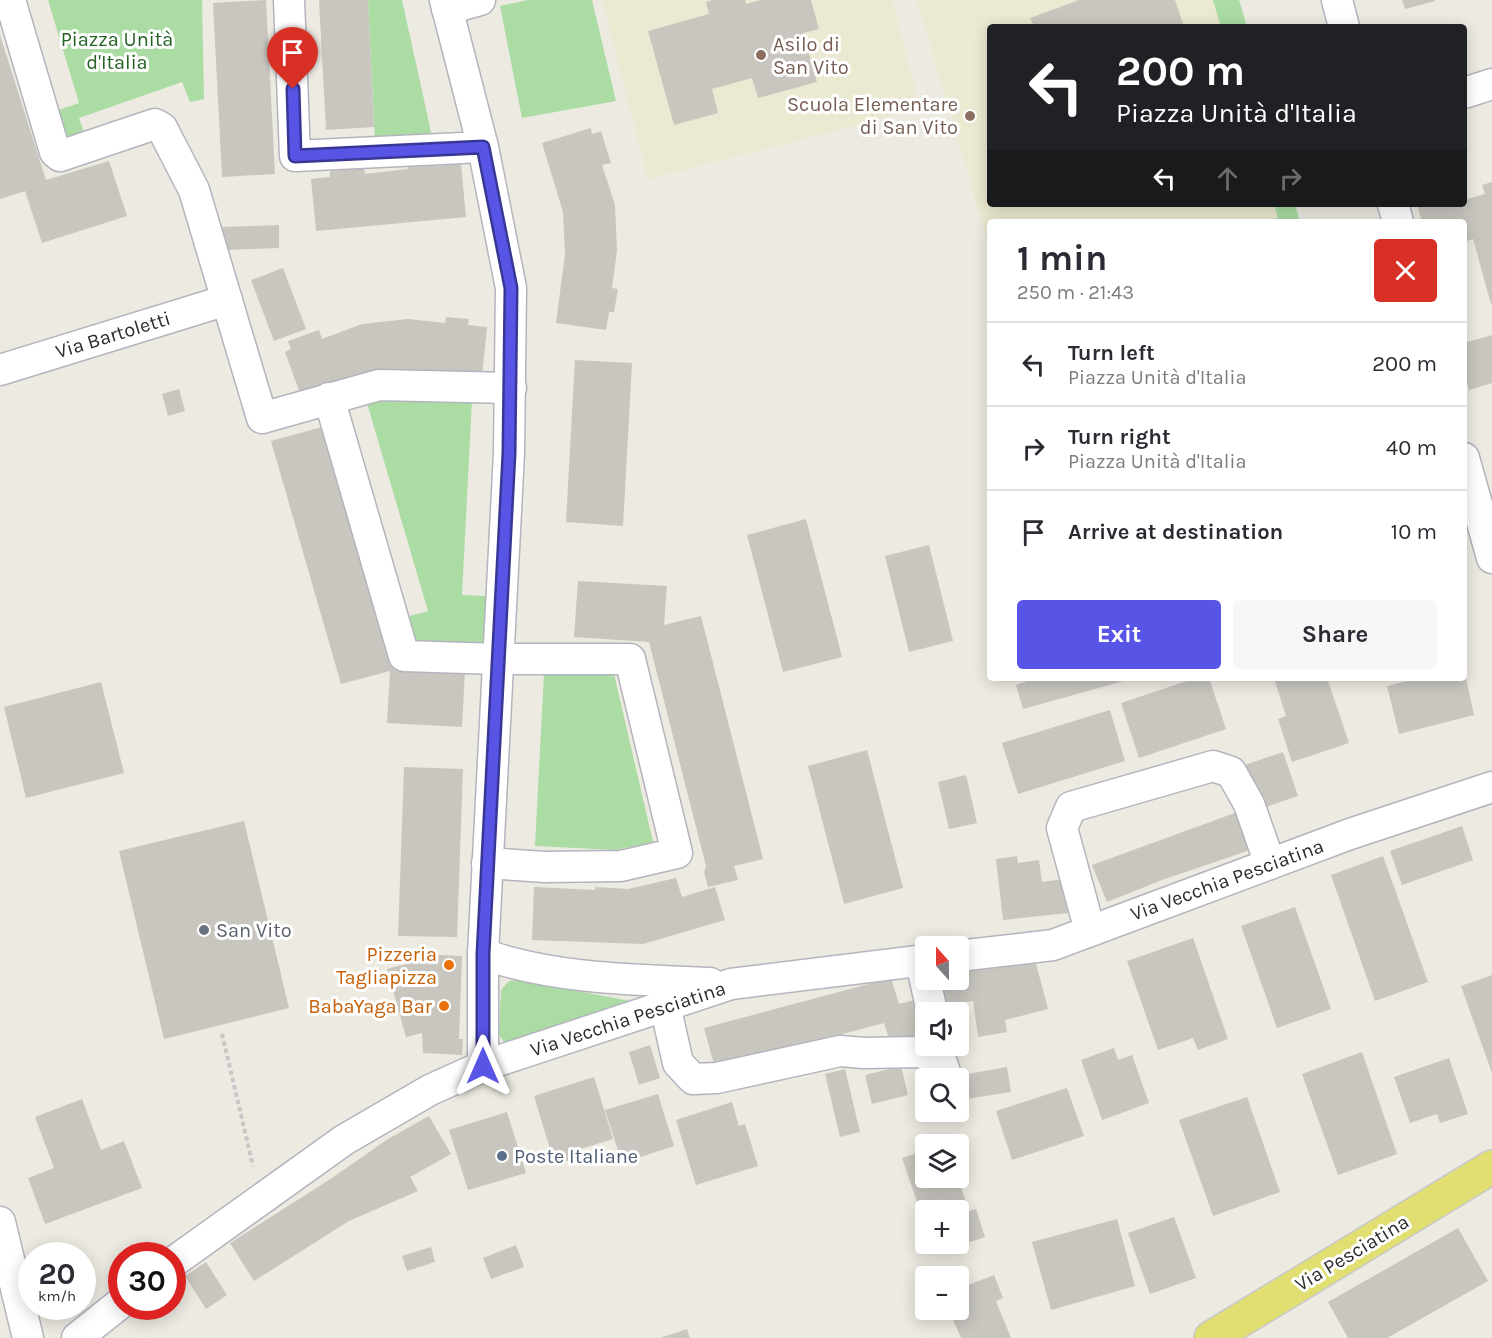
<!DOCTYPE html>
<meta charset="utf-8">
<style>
body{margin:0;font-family:Karla,sans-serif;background:#f7f7f7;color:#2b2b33;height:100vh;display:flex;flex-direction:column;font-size:22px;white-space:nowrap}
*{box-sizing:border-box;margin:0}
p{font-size:20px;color:#7c7c81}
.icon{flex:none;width:33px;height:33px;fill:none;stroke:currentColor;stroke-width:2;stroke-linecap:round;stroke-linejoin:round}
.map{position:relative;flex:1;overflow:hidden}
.drawer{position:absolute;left:987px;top:219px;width:480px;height:462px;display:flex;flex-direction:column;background:#fff;border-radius:6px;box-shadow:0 3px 15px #0003}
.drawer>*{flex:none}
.guide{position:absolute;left:987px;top:24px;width:480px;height:183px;border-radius:6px;box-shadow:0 3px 15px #0003;background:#202124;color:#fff;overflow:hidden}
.needle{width:39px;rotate:339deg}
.buttons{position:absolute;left:915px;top:936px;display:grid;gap:12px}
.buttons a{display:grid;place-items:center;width:54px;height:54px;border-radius:6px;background:#fff;box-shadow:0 3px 15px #0003;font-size:30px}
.speed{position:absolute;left:18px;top:1242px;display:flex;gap:12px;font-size:30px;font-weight:700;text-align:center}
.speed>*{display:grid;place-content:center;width:78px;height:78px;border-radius:50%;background:#fff;box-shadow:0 3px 15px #0003;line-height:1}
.speed small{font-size:15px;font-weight:400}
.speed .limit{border:9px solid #d22;background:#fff;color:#111}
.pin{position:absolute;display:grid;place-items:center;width:51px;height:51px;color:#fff;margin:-62px -26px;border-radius:50% 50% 50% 0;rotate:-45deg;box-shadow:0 0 6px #0007}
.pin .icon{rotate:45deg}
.me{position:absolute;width:66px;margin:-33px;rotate:0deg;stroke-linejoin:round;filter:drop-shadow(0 0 4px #0008)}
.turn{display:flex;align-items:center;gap:21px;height:126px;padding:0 30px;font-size:27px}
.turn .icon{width:78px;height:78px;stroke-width:2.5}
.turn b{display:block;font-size:42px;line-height:51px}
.lanes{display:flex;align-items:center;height:57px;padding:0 30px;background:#0003;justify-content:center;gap:30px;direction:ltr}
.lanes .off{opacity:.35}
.round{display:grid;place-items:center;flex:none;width:63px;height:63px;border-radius:6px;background:#f7f7f7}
.head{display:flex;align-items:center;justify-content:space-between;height:102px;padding:0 30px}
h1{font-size:36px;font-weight:700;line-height:45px}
.action{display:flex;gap:12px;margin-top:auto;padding:12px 30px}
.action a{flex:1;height:69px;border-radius:6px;background:#5854e6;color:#fff;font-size:24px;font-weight:700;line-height:69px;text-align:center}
.action a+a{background:#f7f7f7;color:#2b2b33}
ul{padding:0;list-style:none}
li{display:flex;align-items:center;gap:18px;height:84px;padding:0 30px;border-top:2px solid #e1e1e2}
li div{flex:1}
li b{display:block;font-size:22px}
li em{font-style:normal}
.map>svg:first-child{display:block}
.education{fill:#ece9d2}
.green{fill:#abdca4}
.building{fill:#c8c6bf}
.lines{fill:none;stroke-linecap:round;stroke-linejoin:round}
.minor-casing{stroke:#b4b4be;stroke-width:33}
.major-casing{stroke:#c8c8c8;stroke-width:36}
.path{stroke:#c8c8c8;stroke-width:4;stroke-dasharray:4.5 3;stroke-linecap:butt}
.minor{stroke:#fff;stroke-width:30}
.major{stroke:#e1df71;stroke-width:33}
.route-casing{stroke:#393796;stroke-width:15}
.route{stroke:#5854e6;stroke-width:10}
.education-dot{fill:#8d6e63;stroke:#fff;stroke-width:2}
.worship-dot{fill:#6b7280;stroke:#fff;stroke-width:2}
.food-dot{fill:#e8710a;stroke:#fff;stroke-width:2}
.service-dot{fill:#5c6f8a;stroke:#fff;stroke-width:2}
.labels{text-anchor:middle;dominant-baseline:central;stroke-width:6;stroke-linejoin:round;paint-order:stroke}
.park-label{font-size:20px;fill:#246224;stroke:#fff}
.education-label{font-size:20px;fill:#785e54;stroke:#fff;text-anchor:start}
.street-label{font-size:20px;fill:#2c2c2c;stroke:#fff}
.worship-label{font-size:20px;fill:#5b616d;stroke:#fff;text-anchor:start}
.food-label{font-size:20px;fill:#c56008;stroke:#fff;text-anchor:end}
.service-label{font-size:20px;fill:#4e5e75;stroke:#fff;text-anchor:start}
</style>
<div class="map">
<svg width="1492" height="1338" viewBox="0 0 1492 1338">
<rect width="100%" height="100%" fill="#eceae1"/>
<g class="education">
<polygon points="602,0 892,0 920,109 648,179"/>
<polygon points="917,0 1213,0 1221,27 990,27 990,204 1274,204 1278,218 1261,222 990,222 990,250"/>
</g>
<g class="green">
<polygon points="48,0 202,0 204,99 190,102 182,82 79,118 86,138 66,142 56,111 79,103"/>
<polygon points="368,0 402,0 433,141 375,143"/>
<polygon points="528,0 592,0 616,101 522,118 500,6"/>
<polygon points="1213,0 1239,0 1247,27 1221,27"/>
<polygon points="1274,204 1295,204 1300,222 1261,222 1278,218"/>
<polygon points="387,397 472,399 462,595 486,596 484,646 414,647 406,617 428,611 367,403"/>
<polygon points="544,674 614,674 653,842 616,850 535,846"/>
<polygon points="519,980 630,1001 632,1003 507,1043 503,1041 499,1034 501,990 509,981"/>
</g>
<g class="building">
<polygon points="266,0 275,174 222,177 213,3"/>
<polygon points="319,0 368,0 374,127 326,130"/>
<polygon points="713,0 745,0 746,4 761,0 811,0 819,29 803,33 817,82 758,98 752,78 712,89 718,113 674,125 648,31 709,14 706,2"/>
<polygon points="1079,0 1175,0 1184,27 1034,27 1030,18"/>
<polygon points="1402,0 1435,0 1435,1 1405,9"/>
<polygon points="0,35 46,180 109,161 127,216 42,243 25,191 0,199"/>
<polygon points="591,128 592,134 601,131 611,163 602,165 615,205 617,251 612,288 618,289 614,312 609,312 606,330 556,323 565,254 563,212 542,143"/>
<polygon points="436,161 436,166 461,164 466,217 316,231 311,179 330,177 330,171 364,168 365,174 408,169 408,163"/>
<polygon points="1492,182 1492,304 1491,304 1473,239 1464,242 1464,222 1422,222 1417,204 1464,204 1464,200 1485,194 1482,185"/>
<polygon points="279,225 279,248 224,250 223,227"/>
<polygon points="283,268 306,329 274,341 251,280"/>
<polygon points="446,317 469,319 468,325 487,327 482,377 413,370 371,375 302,399 285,352 291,349 288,341 319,330 322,339 362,324 408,319 445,323"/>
<polygon points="1492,335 1492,383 1469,390 1464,372 1464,343"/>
<polygon points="575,360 632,363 623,526 566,522"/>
<polygon points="179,389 185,411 168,416 162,394"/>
<polygon points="322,427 390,665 465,670 462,727 387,723 390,671 341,684 271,441"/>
<polygon points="806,519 842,657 783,672 747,535"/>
<polygon points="929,545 953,641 909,652 885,556"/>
<polygon points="578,581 667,586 664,625 701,616 763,859 734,866 738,880 708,887 704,872 706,866 649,642 574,637"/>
<polygon points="1037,678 1131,678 1131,679 1023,709 1016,685"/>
<polygon points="1196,678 1209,678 1226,729 1139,758 1121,703"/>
<polygon points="1274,678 1327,678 1349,743 1292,762 1278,719 1286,716"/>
<polygon points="1419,678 1466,678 1474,715 1399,734 1387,686"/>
<polygon points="101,682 124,773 26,798 4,707"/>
<polygon points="1110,710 1125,761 1018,794 1002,743"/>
<polygon points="867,750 903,888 844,904 808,766"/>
<polygon points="1283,752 1298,796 1257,810 1242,766"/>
<polygon points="404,767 463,769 457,937 398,936"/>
<polygon points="966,775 977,823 949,829 938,782"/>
<polygon points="1243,810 1256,848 1162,880 1107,902 1092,865"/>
<polygon points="244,821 289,1008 164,1039 119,851"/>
<polygon points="1462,826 1473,860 1402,885 1390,851"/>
<polygon points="1017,856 1018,863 1039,860 1042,882 1064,879 1068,913 1003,920 996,859"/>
<polygon points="1383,856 1428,982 1375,1001 1331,875"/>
<polygon points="676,878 682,897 715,887 725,920 643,944 532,940 534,887 595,890 595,887 628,889"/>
<polygon points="1295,907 1331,1009 1277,1028 1241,926"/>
<polygon points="1193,938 1228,1039 1198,1050 1193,1038 1158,1050 1127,961"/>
<polygon points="417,954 462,956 459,1039 463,1039 462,1055 423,1053 422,1033 406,1037 387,969 417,961"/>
<polygon points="1034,956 1048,1009 1005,1020 1007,1032 978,1037 973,1001 945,1005 941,980 958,980 958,962"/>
<polygon points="1492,975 1492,1073 1461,986"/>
<polygon points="891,978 899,1004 919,999 926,1025 926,1033 890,1042 884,1023 715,1068 704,1028"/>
<polygon points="650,1045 660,1078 639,1085 629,1052"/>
<polygon points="1114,1048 1118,1060 1132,1055 1149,1103 1102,1120 1081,1060"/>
<polygon points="1362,1052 1397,1154 1338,1175 1302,1074"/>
<polygon points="1449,1058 1468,1114 1440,1123 1437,1114 1410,1123 1394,1077"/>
<polygon points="901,1066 908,1095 872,1104 865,1075"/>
<polygon points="1007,1067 1011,1092 966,1099 962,1075"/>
<polygon points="845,1069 860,1132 840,1137 825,1074"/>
<polygon points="594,1077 613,1139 580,1149 582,1156 555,1165 534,1096"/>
<polygon points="1067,1088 1084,1136 1012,1160 996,1111"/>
<polygon points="658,1094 674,1146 622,1163 605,1110"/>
<polygon points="1247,1097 1280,1192 1213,1216 1179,1120"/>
<polygon points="82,1099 101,1150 124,1141 142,1188 45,1224 28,1178 54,1168 35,1117"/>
<polygon points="732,1102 739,1126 745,1124 758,1166 696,1185 676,1120"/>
<polygon points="507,1112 526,1173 468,1190 449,1130"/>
<polygon points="429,1116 451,1154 410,1177 418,1191 349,1221 254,1281 230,1243 329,1180 388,1139"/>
<polygon points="926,1150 926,1178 958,1178 969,1211 976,1209 985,1237 935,1254 931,1244 958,1244 958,1210 926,1210 925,1225 902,1158"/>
<polygon points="1174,1217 1196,1278 1150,1294 1128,1233"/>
<polygon points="1117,1219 1135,1286 1051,1310 1032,1242"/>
<polygon points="1458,1228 1488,1281 1387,1338 1348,1338 1328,1302"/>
<polygon points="516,1245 524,1267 491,1279 483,1258"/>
<polygon points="431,1247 435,1262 407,1271 402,1256"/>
<polygon points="206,1262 227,1295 206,1309 185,1276"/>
<polygon points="994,1275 1003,1298 996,1301 1011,1338 961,1338 949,1310 958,1310 958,1289"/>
<polygon points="687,1329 690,1338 660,1338"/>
</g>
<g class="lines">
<g class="minor-casing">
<g id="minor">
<polyline points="10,0 55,152 60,156 155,124 162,128 194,190 262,418 379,385 511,388"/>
<polyline points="289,0 295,156 483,147"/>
<polyline points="445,0 483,147 511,288 509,453 483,954 483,1066"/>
<polyline points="1337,0 1344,27"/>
<polyline points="447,9 480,0"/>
<polyline points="1464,93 1492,84"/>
<polyline points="1393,204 1398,222"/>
<polyline points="0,370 227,300"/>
<polyline points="329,398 404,656 497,659 630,659 677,853 621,866 545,867 487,863"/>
<polyline points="1464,458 1492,558"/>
<polyline points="1090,931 1062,828 1071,807 1213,766 1231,772 1249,804 1270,864"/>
<path d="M483 954C553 979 636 980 710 983"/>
<polyline points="958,956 1053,945 1350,834 1492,787"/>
<polyline points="921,961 932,1012"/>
<polyline points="665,1005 678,1063 693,1079 717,1078 840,1051 864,1053 921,1052 942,1063 947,1078"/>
<polyline points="0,1222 28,1338"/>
<polyline points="172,1263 344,1140 430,1090 483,1066 731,984 926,960"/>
<polyline points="77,1338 122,1302"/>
</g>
</g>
<g class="major-casing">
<polyline id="major" points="1211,1338 1492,1167"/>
</g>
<polyline class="path" points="222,1034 253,1166"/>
<use href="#minor" class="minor"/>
<use href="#major" class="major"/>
</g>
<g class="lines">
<g class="route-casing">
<polyline id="route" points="293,89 295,156 483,147 511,288 509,453 483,954 483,1066"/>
</g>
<use href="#route" class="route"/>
</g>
<g class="education-dot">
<circle cx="761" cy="55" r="6"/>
<circle cx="970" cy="116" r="6"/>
</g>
<circle class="worship-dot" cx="204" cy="930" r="6"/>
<g class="food-dot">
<circle cx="449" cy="965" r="6"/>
<circle cx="444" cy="1006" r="6"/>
</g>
<circle class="service-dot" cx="502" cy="1156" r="6"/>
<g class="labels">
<g class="park-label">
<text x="117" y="39">Piazza Unità<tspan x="117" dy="23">d'Italia</tspan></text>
</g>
<g class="education-label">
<text x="773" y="44">Asilo di<tspan x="773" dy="23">San Vito</tspan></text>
<text x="958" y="104" text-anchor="end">Scuola Elementare<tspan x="958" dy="23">di San Vito</tspan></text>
</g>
<g class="street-label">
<text transform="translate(113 335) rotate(-17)">Via Bartoletti</text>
<text transform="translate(1227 880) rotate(-20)">Via Vecchia Pesciatina</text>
<text transform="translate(628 1019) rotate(-18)">Via Vecchia Pesciatina</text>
<text transform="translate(1352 1253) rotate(-31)">Via Pesciatina</text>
</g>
<g class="worship-label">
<text x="216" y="930">San Vito</text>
</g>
<g class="food-label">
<text x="437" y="954">Pizzeria<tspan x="437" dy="23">Tagliapizza</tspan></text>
<text x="432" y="1006">BabaYaga Bar</text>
</g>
<g class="service-label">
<text x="514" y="1156">Poste Italiane</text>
</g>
</g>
</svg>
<div class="buttons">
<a><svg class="needle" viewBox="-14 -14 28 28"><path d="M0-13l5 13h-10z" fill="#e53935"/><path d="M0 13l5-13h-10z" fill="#7c7c81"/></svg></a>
<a><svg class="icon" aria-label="sound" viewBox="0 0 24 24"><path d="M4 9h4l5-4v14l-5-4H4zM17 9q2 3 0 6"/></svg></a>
<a><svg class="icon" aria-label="search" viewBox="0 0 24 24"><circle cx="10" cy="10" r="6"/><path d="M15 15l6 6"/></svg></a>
<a><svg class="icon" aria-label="layers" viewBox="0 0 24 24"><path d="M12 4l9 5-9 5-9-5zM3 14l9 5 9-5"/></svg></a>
<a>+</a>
<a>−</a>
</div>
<div class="speed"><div>20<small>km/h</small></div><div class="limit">30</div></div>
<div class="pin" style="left:293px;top:89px;background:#d93025"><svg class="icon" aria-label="arrive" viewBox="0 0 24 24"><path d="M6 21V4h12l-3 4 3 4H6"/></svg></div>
<svg class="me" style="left:483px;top:1066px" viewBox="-20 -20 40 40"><path d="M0-17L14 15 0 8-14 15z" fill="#5854e6" stroke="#fff" stroke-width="4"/></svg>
<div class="guide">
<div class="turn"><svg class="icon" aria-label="left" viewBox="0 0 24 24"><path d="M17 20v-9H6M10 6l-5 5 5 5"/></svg><div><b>200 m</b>Piazza Unità d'Italia</div></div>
<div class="lanes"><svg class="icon" aria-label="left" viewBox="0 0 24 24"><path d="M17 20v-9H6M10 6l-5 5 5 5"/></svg><svg class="icon off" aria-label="ahead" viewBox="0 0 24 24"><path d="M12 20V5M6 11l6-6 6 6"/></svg><svg class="icon off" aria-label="right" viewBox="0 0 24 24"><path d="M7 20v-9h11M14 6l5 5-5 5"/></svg></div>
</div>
<section class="drawer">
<div class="head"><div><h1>1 min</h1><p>250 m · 21:43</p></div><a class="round" style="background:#d93025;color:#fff"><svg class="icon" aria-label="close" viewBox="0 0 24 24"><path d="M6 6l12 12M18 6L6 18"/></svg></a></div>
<ul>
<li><svg class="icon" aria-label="left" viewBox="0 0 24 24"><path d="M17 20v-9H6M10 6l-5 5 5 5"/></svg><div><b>Turn left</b><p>Piazza Unità d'Italia</p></div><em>200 m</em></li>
<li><svg class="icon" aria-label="right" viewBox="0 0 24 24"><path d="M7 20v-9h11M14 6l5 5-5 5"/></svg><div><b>Turn right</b><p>Piazza Unità d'Italia</p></div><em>40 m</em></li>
<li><svg class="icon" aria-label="arrive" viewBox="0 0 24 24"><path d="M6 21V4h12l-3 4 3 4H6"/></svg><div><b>Arrive at destination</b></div><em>10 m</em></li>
</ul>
<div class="action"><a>Exit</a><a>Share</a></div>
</section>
</div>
